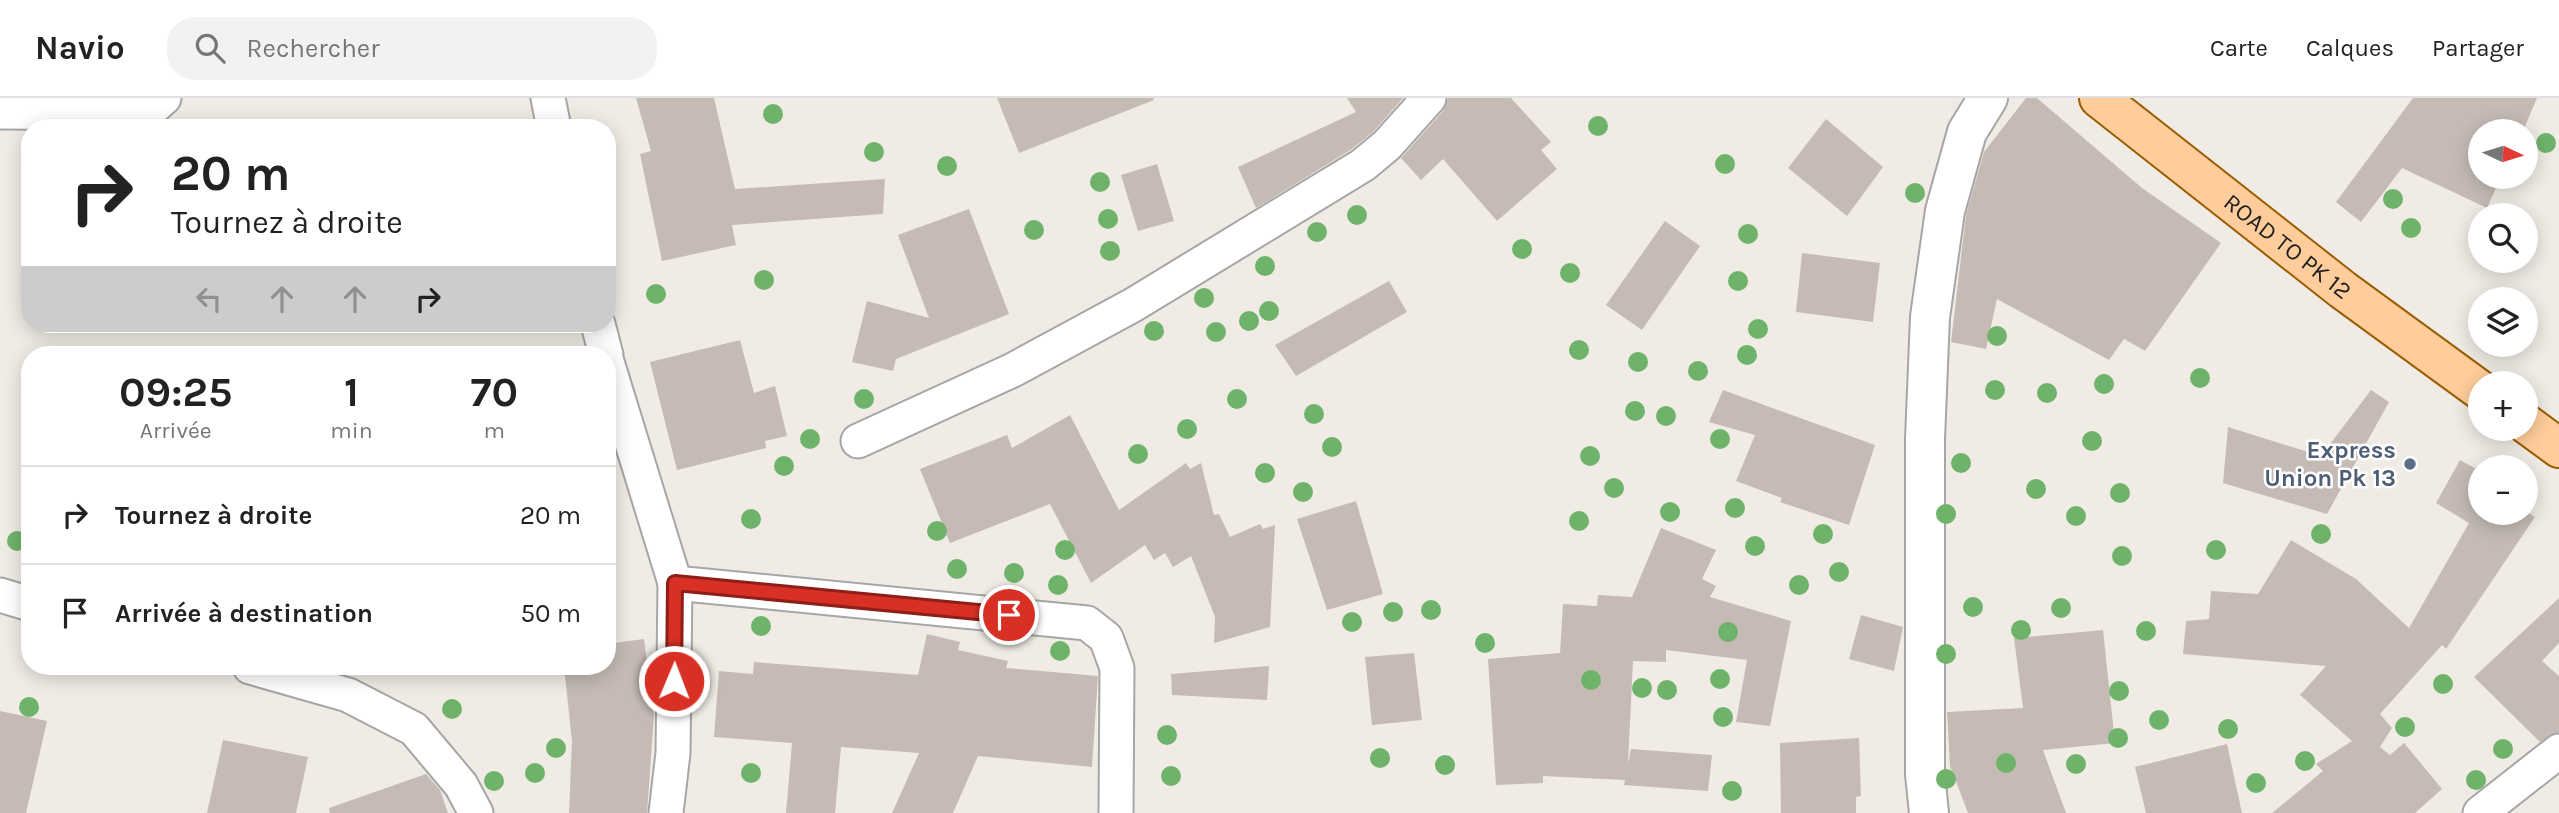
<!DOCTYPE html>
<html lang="fr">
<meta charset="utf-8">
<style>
body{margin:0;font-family:Karla,sans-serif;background:#f2f2f2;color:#222;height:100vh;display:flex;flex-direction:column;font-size:26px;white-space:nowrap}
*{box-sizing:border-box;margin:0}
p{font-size:23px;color:#767676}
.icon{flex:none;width:38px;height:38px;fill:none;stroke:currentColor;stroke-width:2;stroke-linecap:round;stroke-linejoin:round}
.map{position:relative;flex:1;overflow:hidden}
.sheet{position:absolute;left:21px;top:248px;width:595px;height:329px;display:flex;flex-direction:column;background:#fff;border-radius:28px;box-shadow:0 4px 18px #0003}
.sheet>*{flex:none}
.banner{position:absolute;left:21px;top:21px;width:595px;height:214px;border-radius:28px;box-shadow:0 4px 18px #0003;background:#fff;color:#222;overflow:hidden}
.needle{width:46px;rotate:94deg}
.tools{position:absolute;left:2468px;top:21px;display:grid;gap:14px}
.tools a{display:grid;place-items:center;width:70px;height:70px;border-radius:50%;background:#fff;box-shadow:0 4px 18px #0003;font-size:35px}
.pin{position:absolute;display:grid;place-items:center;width:60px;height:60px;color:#fff;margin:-30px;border:4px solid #fff;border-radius:50%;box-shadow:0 2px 7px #0007}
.me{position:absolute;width:77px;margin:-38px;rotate:1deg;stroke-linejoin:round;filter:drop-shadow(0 0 5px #0008)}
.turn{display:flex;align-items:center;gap:24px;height:147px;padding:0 35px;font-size:32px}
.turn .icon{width:91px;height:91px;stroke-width:2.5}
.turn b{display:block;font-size:49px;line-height:60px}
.lanes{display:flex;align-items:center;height:66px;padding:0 35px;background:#0003;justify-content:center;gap:35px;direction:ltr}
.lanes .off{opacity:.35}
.eta{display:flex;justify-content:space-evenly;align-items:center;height:119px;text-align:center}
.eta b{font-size:42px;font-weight:700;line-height:49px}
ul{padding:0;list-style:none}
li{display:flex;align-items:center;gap:21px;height:98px;padding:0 35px;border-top:2px solid #e0e0e0}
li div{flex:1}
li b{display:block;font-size:26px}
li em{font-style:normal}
header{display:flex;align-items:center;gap:42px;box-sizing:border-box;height:98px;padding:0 35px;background:#fff;border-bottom:2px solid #e0e0e0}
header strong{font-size:33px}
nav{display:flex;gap:38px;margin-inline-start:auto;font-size:24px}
.search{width:490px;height:63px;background:#f2f2f2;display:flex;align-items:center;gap:18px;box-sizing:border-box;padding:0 24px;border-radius:28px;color:#767676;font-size:26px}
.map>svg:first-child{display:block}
.building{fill:#c5bbb4}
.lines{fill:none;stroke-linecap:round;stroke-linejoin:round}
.minor-casing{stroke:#a6a6a6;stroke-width:37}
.tertiary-casing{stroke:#a6a6a6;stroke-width:42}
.primary-casing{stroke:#9a5d00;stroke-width:42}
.minor{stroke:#fff;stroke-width:33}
.tertiary{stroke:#fff;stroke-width:38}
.primary{stroke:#ffcd9b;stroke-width:38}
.tree{fill:#6fb36b}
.route-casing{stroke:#8d1f18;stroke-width:18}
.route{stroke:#d93025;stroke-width:12}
.service-dot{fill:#5c6f8a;stroke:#fff;stroke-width:2.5}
.labels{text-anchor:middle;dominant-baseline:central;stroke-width:5;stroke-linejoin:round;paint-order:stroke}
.street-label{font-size:24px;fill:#1f1f1f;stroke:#fff}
.service-label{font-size:24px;font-weight:bold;fill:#4e5e75;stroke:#fff;text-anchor:end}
</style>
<header>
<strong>Navio</strong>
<div class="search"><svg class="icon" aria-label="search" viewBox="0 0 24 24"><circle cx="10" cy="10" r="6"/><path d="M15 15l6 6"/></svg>Rechercher</div>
<nav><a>Carte</a><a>Calques</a><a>Partager</a></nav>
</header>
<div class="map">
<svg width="2559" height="715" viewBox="0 0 2559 715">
<rect width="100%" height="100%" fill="#f0ece5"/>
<g class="building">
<polygon points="636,0 714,0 735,91 885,81 883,116 732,127 736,147 662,163 640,56 651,53"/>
<polygon points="997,0 1153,0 1154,2 1019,55"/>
<polygon points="1347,0 1403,0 1374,33 1352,51 1256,110 1238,69 1356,14"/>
<polygon points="1448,0 1511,0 1551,44 1541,52 1557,71 1497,123 1443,61 1421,82 1401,60 1443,13"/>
<polygon points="2026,0 2037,0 2142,90 2221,145 2145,253 2124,241 2109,262 1997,201 1986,251 1951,244 1966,117 1984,54"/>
<polygon points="2413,0 2537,0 2523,33 2480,33 2480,79 2501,79 2487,110 2402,70 2361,124 2336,104"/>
<polygon points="1826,21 1883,69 1847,118 1788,70"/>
<polygon points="1157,66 1174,123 1138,133 1121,77"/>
<polygon points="969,111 1009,216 896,261 893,273 852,264 867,203 929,220 898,137"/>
<polygon points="1665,123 1700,148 1642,232 1606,207"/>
<polygon points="1802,155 1880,165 1873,224 1796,214"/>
<polygon points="1389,183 1407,214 1296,278 1275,247"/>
<polygon points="740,242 754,295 775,288 787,338 765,343 766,350 677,372 650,264"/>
<polygon points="1723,292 1875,347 1849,427 1780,404 1782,400 1736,383 1755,337 1709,324"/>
<polygon points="2371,292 2389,304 2327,416 2223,385 2228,329 2321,358"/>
<polygon points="1070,317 1119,412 1186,365 1190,371 1201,365 1214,417 1219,416 1230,439 1260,426 1263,431 1275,427 1270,529 1214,545 1215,519 1191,458 1173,469 1165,455 1154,462 1145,447 1091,485 1050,406 950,445 920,371 1007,337 1012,350"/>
<polygon points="2460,362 2480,373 2480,415 2525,413 2535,419 2446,551 2442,547 2380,616 2392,630 2380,649 2390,657 2404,645 2442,691 2415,715 2272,715 2323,673 2316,666 2352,643 2300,597 2326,568 2183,556 2186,523 2209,521 2211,493 2258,496 2291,442 2356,481 2409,530 2469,425 2436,405"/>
<polygon points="1356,403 1383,496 1327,512 1297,421"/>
<polygon points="1661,430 1716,452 1702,481 1716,488 1710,499 1791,523 1770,628 1736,624 1747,562 1666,552 1666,564 1633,563 1628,665 1631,651 1712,657 1708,693 1624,687 1625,682 1543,678 1543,685 1496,687 1488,561 1560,555 1563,506 1597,508 1598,497 1632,499"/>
<polygon points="2559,500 2559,545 2542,563 2559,578 2559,634 2540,644 2474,579"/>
<polygon points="1861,517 1903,529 1894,573 1849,561"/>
<polygon points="2103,532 2115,645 2043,652 2066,715 1968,715 1950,668 1947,614 2023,610 2014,540"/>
<polygon points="927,536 960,544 958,552 1008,563 1006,570 1098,578 1092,669 978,658 953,715 892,715 919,655 841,649 835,715 786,715 792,645 714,639 719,573 753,576 754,564 918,577"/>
<polygon points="644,541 654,618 647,715 569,715 572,643 564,569 607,569 607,546"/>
<polygon points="1414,555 1422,622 1372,627 1365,559"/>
<polygon points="1269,568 1267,602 1172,597 1171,576"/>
<polygon points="0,613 47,623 26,715 0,715"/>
<polygon points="1859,640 1861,698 1856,699 1856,715 1781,715 1780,645"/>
<polygon points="223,642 308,659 296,715 207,715"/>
<polygon points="2227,646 2242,715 2146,715 2135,669"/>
<polygon points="426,676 440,692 448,715 330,715 329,710"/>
</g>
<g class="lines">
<g class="minor-casing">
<g id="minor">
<polyline points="548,0 554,30"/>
<polyline points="0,14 147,15 164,0"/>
<polyline points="598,226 606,257"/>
<polyline points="607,264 675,485 1087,525 1106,540 1117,570 1116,715"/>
<polyline points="858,343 1013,272 1133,207 1363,67 1387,47 1429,0"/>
<polyline points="0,497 30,506"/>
<polyline points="250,569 348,597 414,631 461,687 476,715"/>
<polyline points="666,715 673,655 675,485"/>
<polyline points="2480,715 2559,653"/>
</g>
</g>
<g class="tertiary-casing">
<polyline id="tertiary" points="1929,715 1925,676 1925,341 1930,219 1945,113 1967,34 1988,0"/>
</g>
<g class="primary-casing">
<g id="primary">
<path id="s1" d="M2099 0 2343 192 2480 292"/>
<polyline points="2525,325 2559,350"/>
</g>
</g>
<use href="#minor" class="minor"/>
<use href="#tertiary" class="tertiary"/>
<use href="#primary" class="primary"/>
</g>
<g class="tree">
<circle cx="773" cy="16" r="10"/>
<circle cx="1598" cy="28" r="10"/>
<circle cx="2546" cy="45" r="10"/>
<circle cx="874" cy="54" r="10"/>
<circle cx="1725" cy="66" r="10"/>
<circle cx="947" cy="68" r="10"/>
<circle cx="1100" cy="84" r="10"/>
<circle cx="1915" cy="95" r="10"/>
<circle cx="2393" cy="101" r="10"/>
<circle cx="1357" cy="117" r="10"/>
<circle cx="1108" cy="121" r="10"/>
<circle cx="2411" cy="130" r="10"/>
<circle cx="1034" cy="132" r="10"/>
<circle cx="1317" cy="134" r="10"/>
<circle cx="1748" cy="136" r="10"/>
<circle cx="1522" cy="151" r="10"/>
<circle cx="1110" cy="153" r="10"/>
<circle cx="1265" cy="168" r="10"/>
<circle cx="1570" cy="175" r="10"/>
<circle cx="764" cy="182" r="10"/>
<circle cx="1738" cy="183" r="10"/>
<circle cx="656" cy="196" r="10"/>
<circle cx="1204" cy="200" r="10"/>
<circle cx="1269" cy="213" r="10"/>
<circle cx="1249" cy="223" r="10"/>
<circle cx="1758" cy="231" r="10"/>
<circle cx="1154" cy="233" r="10"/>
<circle cx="1216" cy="234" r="10"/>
<circle cx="1997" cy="238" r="10"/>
<circle cx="1579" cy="252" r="10"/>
<circle cx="1747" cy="257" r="10"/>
<circle cx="1638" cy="264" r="10"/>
<circle cx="1698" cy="273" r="10"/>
<circle cx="2200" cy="280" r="10"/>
<circle cx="2104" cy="286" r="10"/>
<circle cx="1995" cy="292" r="10"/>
<circle cx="2047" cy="295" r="10"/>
<circle cx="864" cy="301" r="10"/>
<circle cx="1237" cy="301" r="10"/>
<circle cx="1635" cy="313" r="10"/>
<circle cx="1314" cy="316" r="10"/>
<circle cx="1666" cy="318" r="10"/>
<circle cx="1187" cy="331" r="10"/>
<circle cx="810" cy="341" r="10"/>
<circle cx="1720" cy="341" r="10"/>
<circle cx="2092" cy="343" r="10"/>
<circle cx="1332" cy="349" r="10"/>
<circle cx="1138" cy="356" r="10"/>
<circle cx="1590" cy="358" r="10"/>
<circle cx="1961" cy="365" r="10"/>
<circle cx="784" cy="368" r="10"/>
<circle cx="1265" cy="375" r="10"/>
<circle cx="1614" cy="390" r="10"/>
<circle cx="2036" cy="391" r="10"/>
<circle cx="1303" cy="394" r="10"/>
<circle cx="2120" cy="395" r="10"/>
<circle cx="1735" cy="410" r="10"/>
<circle cx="1670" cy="414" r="10"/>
<circle cx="1946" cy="416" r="10"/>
<circle cx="2076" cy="418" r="10"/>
<circle cx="751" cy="421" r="10"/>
<circle cx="1579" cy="423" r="10"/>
<circle cx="937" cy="433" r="10"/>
<circle cx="1823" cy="436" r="10"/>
<circle cx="2321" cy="436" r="10"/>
<circle cx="17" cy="443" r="10"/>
<circle cx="1755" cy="448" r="10"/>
<circle cx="1065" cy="452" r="10"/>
<circle cx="2216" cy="452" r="10"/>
<circle cx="2122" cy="458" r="10"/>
<circle cx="957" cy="471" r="10"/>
<circle cx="1839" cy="474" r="10"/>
<circle cx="1014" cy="475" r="10"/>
<circle cx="1058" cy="487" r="10"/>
<circle cx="1799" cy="487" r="10"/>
<circle cx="1973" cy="509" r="10"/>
<circle cx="2061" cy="510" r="10"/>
<circle cx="1431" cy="512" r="10"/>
<circle cx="1393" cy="514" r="10"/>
<circle cx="1352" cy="524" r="10"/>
<circle cx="761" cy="528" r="10"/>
<circle cx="2021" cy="532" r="10"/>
<circle cx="2146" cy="533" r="10"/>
<circle cx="1728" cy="534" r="10"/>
<circle cx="1485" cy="545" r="10"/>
<circle cx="1060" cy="553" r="10"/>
<circle cx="1946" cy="556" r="10"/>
<circle cx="1720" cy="581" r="10"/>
<circle cx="1591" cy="582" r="10"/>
<circle cx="2443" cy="586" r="10"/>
<circle cx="1642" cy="590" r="10"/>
<circle cx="1667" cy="592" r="10"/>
<circle cx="2119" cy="593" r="10"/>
<circle cx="29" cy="609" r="10"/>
<circle cx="452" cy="611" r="10"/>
<circle cx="1723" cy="619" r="10"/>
<circle cx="2159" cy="622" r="10"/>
<circle cx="2405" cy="629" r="10"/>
<circle cx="2228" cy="631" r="10"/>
<circle cx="1167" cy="637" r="10"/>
<circle cx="2118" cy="640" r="10"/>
<circle cx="556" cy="650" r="10"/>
<circle cx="2503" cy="651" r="10"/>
<circle cx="1380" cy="660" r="10"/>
<circle cx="2305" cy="663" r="10"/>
<circle cx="2006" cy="665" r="10"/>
<circle cx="2076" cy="666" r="10"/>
<circle cx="1445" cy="667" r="10"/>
<circle cx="535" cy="675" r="10"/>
<circle cx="751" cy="675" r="10"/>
<circle cx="1171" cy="678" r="10"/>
<circle cx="1946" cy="681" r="10"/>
<circle cx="2476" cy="682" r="10"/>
<circle cx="494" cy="683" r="10"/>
<circle cx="2256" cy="685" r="10"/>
<circle cx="1732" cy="693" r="10"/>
</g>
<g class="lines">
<g class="route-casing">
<polyline id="route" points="674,583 675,485 1009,517"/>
</g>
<use href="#route" class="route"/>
</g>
<circle class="service-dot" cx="2410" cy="366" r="7"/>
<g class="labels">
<g class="street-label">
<text stroke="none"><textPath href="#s1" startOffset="240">ROAD TO PK 12</textPath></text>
</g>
<g class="service-label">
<text x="2396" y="352">Express<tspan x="2396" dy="28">Union Pk 13</tspan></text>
</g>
</g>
</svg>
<div class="tools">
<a><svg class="needle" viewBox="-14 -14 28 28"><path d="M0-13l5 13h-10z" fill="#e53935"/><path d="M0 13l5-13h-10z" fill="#767676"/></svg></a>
<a><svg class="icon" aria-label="search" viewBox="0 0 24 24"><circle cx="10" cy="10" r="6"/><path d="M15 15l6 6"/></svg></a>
<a><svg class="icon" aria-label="layers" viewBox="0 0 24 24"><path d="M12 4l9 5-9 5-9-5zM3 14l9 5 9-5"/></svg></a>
<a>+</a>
<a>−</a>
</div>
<div class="pin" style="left:1009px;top:517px;background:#d93025"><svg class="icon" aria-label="arrive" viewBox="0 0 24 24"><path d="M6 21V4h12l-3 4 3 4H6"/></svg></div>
<svg class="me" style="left:674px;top:583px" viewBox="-20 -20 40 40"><circle r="17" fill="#d93025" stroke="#fff" stroke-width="3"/><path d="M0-11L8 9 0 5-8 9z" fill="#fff"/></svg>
<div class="banner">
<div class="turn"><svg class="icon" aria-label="right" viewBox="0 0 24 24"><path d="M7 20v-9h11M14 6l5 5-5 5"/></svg><div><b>20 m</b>Tournez à droite</div></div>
<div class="lanes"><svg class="icon off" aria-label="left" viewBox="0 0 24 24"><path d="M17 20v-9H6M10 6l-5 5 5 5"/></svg><svg class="icon off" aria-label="ahead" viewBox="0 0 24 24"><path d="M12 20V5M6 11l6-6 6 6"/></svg><svg class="icon off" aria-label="ahead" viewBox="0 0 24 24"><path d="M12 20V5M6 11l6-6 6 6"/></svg><svg class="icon" aria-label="right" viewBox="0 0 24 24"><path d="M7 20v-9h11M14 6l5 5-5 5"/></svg></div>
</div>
<section class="sheet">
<div class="eta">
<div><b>09:25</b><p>Arrivée</p></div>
<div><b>1</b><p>min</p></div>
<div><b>70</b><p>m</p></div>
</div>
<ul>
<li><svg class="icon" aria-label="right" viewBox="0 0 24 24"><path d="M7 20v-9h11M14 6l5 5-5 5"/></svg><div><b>Tournez à droite</b></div><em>20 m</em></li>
<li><svg class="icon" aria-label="arrive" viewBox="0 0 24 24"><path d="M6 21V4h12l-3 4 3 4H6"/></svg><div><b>Arrivée à destination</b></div><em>50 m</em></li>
</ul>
</section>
</div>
